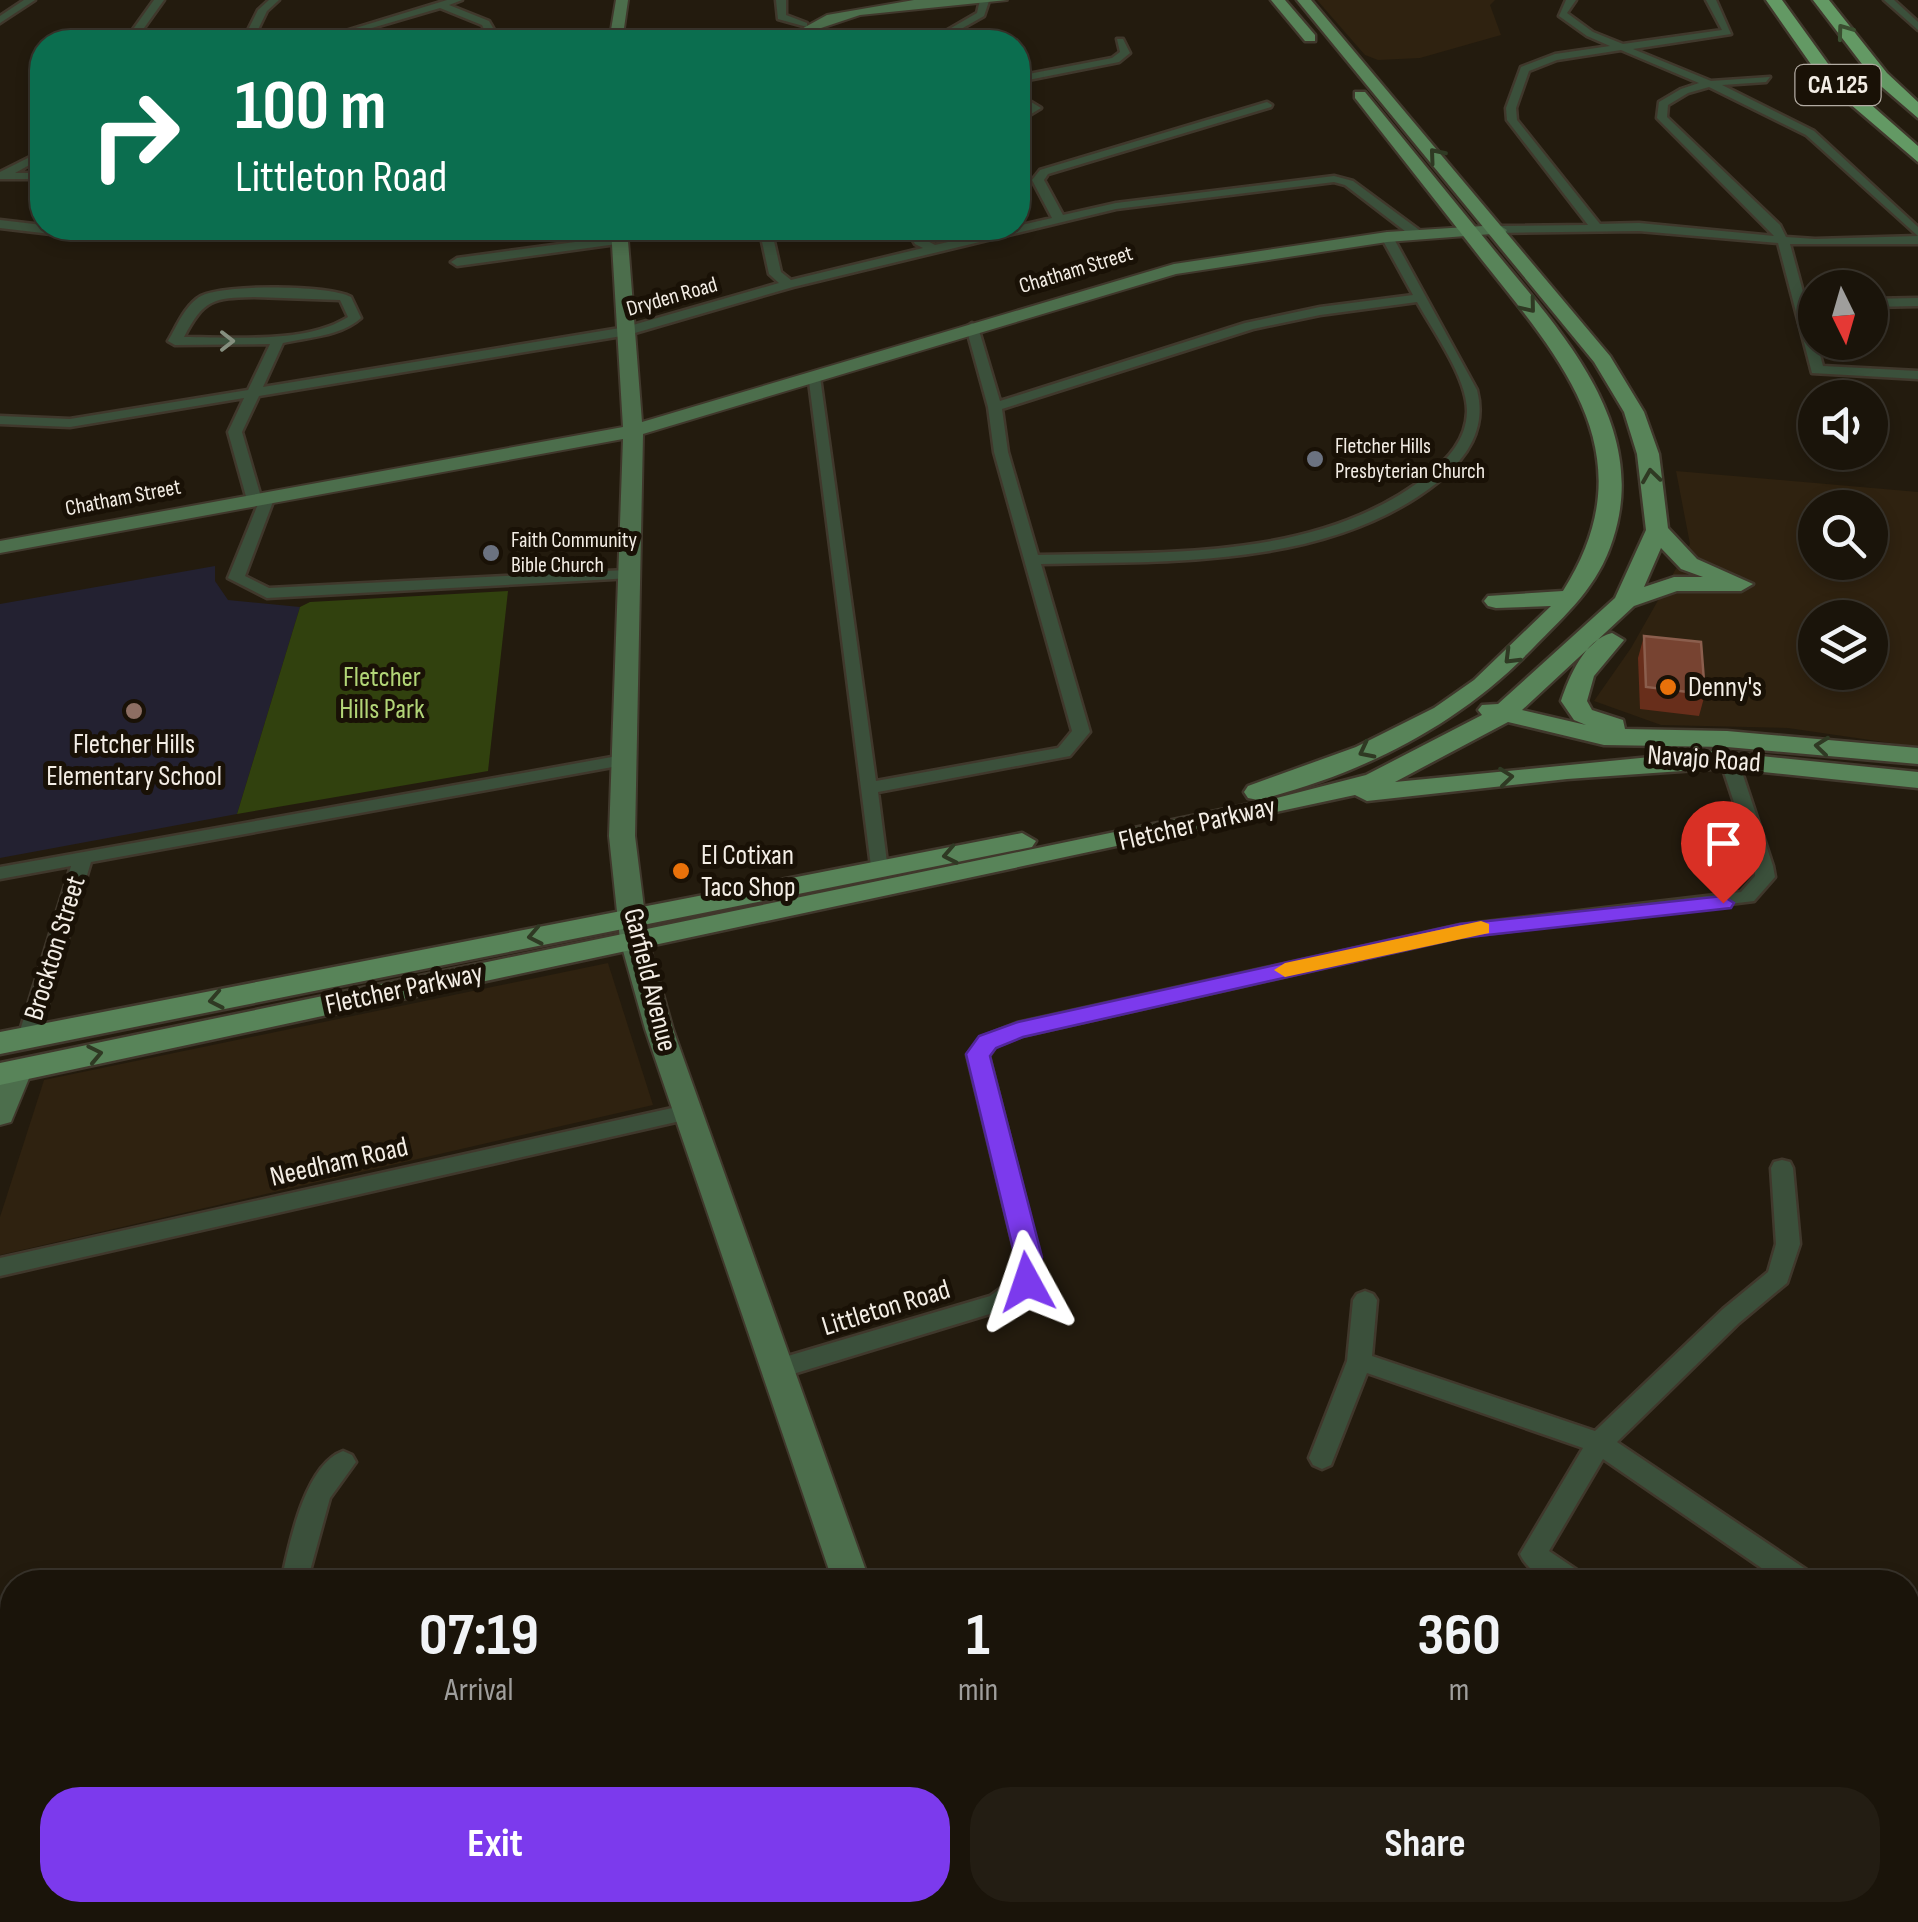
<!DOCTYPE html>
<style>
body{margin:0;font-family:"Sofia Sans Condensed",sans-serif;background:#231d13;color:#f1f3f6;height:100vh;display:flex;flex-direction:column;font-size:38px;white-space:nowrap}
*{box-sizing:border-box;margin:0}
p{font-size:32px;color:#9f9e9c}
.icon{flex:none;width:55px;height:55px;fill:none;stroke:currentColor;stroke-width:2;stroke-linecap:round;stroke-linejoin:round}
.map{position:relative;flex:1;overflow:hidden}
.drawer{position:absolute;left:0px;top:1570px;width:1920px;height:352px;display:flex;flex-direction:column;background:#1a140a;border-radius:40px 40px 0 0;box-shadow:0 5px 15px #0003,0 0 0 2px #38332b}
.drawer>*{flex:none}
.hud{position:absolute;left:30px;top:30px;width:1000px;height:210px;border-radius:40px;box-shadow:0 5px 15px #0003,0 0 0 2px #38332b;background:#0b6e4f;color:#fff;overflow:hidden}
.needle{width:65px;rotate:175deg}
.fabs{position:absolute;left:1798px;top:270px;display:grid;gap:20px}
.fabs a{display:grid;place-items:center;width:90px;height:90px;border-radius:50%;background:#1a140a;box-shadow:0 5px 15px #0003,0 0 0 2px #38332b;font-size:50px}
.pin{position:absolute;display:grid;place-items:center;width:85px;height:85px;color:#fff;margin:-102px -42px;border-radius:50% 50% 50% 0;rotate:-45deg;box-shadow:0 0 10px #0007}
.pin .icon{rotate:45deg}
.me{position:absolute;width:110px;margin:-55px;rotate:355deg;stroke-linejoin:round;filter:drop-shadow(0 0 8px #0008)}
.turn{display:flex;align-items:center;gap:35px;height:210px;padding:0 40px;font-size:45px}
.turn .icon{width:130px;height:130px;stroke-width:2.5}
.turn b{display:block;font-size:70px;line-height:85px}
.eta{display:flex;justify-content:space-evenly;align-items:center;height:170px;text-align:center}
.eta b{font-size:60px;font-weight:700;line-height:70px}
.button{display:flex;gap:20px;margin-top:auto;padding:20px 40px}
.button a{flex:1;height:115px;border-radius:40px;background:#7c3aed;color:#fff;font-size:40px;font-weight:700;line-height:115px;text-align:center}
.button a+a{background:#231d13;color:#f1f3f6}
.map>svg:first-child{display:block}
.built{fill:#2f2210;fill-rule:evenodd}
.education{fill:#232131}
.green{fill:#31410e}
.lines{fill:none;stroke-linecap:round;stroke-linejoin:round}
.street-casing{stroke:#40382c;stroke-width:5}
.secondary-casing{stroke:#40382c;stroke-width:4}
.primary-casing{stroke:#40382c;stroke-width:5}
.highway-casing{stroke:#40382c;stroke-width:5}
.street{fill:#3b503b;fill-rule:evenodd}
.secondary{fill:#4c6e4c;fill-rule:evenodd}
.primary{fill:#588459;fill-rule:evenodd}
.highway{fill:#639964;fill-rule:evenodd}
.wall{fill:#682e1b}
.building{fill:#774331;stroke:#8b5e4d;stroke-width:2.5}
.oneway{stroke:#3a4e30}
.oneway2{stroke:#2f3923}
.oneway3{stroke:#858f7f}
.route{fill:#7c3aed;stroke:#51269a;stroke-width:2.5}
.slow{fill:#f59e0b}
.worship-dot{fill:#6b7280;stroke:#191106;stroke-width:4}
.food-dot{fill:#e8710a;stroke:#191106;stroke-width:4}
.education-dot{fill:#8d6e63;stroke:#191106;stroke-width:4}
.labels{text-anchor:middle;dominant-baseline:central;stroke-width:10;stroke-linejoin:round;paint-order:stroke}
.far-street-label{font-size:22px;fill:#f3ede5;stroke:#191106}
.far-poi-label{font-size:22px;fill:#f3ede5;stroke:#191106;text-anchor:start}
.shield{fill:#191106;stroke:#b2aba2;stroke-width:2.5}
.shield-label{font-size:25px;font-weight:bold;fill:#f3ede5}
.park-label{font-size:28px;fill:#b2d577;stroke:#191106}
.poi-label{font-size:28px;fill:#f3ede5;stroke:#191106;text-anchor:start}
.street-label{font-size:28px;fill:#f3ede5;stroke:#191106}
</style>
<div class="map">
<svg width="1918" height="1922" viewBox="0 0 1918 1922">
<rect width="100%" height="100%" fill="#231b0e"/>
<g class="built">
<polygon points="1317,0 1495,0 1490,5 1501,35 1420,58 1378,60 1365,55"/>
<path d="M1676 471 1918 492V747L1788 728 1661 725 1594 701 1631 648 1690 544ZM1815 508H1870V562H1815ZM1815 618H1870V672H1815Z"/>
<polygon points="608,963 653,1105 0,1255 0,1217 44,1080"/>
</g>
<polygon class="education" points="215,566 215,581 228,600 300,607 237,814 0,858 0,604"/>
<polygon class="green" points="508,591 488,771 237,814 300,607 310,602"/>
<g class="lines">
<g class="street-casing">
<g id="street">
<polygon points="24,0 35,0 0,23 0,16"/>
<polygon points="154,0 164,0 134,42 124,42"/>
<polygon points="269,0 279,0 267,11 252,42 242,42 258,10"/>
<polygon points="447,0 462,0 449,5 489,21 496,33 492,42 482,42 486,33 482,25 440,8 324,42 310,42"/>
<polygon points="776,0 786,0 786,15 807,23 807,27 778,19"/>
<polygon points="980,0 989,1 984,16 938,42 927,42 977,13"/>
<path d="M1566 0H1576L1567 13 1593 32 1623 44 1722 30 1706 0H1716L1731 34 1633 49 1711 81 1770 77 1766 82 1722 85 1814 131 1918 227V244H1790L1823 366 1918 371V379L1812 373 1778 243 1639 231 1495 233V227L1499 226 1588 225 1507 120 1506 108 1521 67 1555 54 1610 46 1587 36 1559 16ZM1621 50 1699 83 1681 89 1659 102 1657 118 1774 236 1639 223 1600 224 1517 120 1516 108 1529 71 1557 60ZM1709 87 1806 135 1918 236 1815 239 1786 237 1780 225 1667 117 1668 105 1688 93Z"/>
<polygon points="1884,0 1894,0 1918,22 1918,30"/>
<polygon points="1117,39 1123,39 1130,53 1119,62 1018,82 1018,76 1112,58 1120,52"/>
<polygon points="1018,94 1041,108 1018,122 1018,115 1029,108 1018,101"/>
<path d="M1267 102 1272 105 1271 107 1048 174 1044 180 1063 215 1116 203 1334 176 1353 181 1422 232V238H1414L1345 185 1334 182 1116 209 793 287 628 335 259 396 242 432 261 497 267 495 274 499 245 576 269 588 626 570 634 575 632 578 267 598 228 578 258 504 247 500 228 432 244 398 70 427 0 424V416L70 419 248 390 270 344 175 345 168 341C177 326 185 305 201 296 224 284 330 285 351 297L361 318C341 336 310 337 283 343L263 387 626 327 779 283 769 274 759 228H771L781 272 791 280 923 248 915 244 906 228H918L924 239 935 245 1052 218 1032 180 1040 170ZM254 297 340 300 348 317C306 344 232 337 184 337 204 299 213 298 254 297Z"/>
<polygon points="42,151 42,158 15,173 42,173 42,179 0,179 0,172"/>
<polygon points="0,220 85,230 180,228 174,232 85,238 0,228"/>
<path d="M1387 233 1393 237 1477 390C1487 429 1467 458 1438 482 1330 568 1172 561 1041 564L1090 732 1070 756 878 792 888 870 886 874H872L808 374 820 377 876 781 1058 748 1072 731 994 452 988 407 966 327 972 323 978 327 1000 401 1245 323 1320 307 1413 295 1381 237ZM1417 302C1433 331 1468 379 1467 412 1466 440 1448 459 1428 475 1321 560 1168 552 1038 555L1008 452 1002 409 1253 329 1320 315Z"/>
<polygon points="620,236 624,237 624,243 457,266 451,262 457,258"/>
<polygon points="1918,298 1918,306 1870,307 1870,299"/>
<polygon points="623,755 629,756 632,760 629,764 91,862 38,1037 28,1044 18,1037 71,866 0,879 0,867"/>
<path d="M1729 755 1738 760 1773 866 1775 877 1754 901 1460 937 1022 1036 995 1047 989 1056 1040 1257C1038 1293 1034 1289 1006 1309L780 1378 771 1375 768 1368 771 1361 990 1296 1015 1278 1016 1257 967 1055 981 1037 1017 1023 1460 925 1741 892 1755 876V866L1720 760Z"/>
<polygon points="690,1104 698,1107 701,1112 698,1117 0,1276 0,1258"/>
<path d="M1782 1160 1790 1162 1793 1168 1800 1244 1787 1283 1739 1323 1617 1442 1813 1574 1816 1582H1782L1603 1459 1549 1551 1583 1574 1586 1582C1561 1584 1532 1580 1520 1554L1583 1448 1367 1373 1331 1465 1322 1469 1313 1465 1309 1458 1347 1361 1353 1300 1357 1294 1365 1291 1373 1294 1377 1300 1372 1356 1595 1431 1723 1309 1768 1272 1776 1244 1771 1168 1774 1162Z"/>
<path d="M343 1451 352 1455 356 1462 330 1498 307 1582H281C289 1546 304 1465 343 1451Z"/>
<polygon points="1908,1661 1918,1665 1918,1697 1908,1692"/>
<polygon points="198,1910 228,1910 225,1922 195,1922"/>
<polygon points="578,1910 608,1910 607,1922 577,1922"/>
<polygon points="899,1910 929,1910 931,1922 901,1922"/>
<polygon points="1609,1910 1646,1910 1641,1922 1604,1922"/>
</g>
</g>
<g class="secondary-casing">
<g id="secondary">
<polygon points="616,0 628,0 622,42 609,42"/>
<polygon points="914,0 1007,0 860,15 812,31 793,42 778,42 827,15"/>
<polygon points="1499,225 1507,230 1505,233 1387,242 1176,274 643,434 635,836 648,940 673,1029 870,1582 833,1582 645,1029 620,940 609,836 623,439 0,553 0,541 623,427 611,228 627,228 642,422 1174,264 1387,232"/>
<polygon points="17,1061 32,1071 11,1122 0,1125 0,1077 7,1064"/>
<rect x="0" y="1728" width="12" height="36"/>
<polygon points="1671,1910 1721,1910 1726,1922 1676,1922"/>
</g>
</g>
<g class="primary-casing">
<g id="primary">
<polygon points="1271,0 1285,0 1315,35 1315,41 1305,41"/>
<path d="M1297 0H1311L1610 356 1644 412 1659 454 1668 528 1697 559 1753 584 1741 591H1677L1634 606 1522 710 1586 725 1574 720 1561 701C1569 677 1585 639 1612 633L1624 640 1594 676 1587 701 1592 710 1623 720 1625 729 1727 731 1918 748V764L1727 747 1604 745 1508 722 1395 782 1712 751 1918 772V788L1725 768 1567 779 1367 801 1355 795 0 1085V1063L1269 800 1366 775 1482 715 1478 710 1482 705 1498 704 1615 598 1646 530 1637 454 1624 412 1594 362ZM1661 548 1681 569 1703 577H1674L1644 587Z"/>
<path d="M1355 92H1365C1407 143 1448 194 1490 245 1557 328 1651 422 1613 539 1598 587 1567 613 1533 648 1459 725 1362 774 1258 800L1248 798 1244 792 1248 786 1356 747 1434 708 1474 680 1551 606 1496 608 1488 606 1484 601 1488 596 1563 591C1648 457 1565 364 1482 260 1440 206 1397 152 1355 98Z"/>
<polygon points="1022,833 1036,841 1032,847 0,1054 0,1032"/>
</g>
</g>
<g class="highway-casing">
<g id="highway">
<polygon points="1766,0 1782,0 1834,72 1918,146 1918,162 1822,80"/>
<polygon points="1813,0 1829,0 1887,73 1918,102 1918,118 1875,81"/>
</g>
</g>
<use href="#street" class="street"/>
<use href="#secondary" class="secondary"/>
<use href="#primary" class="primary"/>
<use href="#highway" class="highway"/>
</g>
<polygon class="wall" points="1644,636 1705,694 1699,716 1640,709 1638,658"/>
<polygon class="building" points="1644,636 1701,642 1705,694 1646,687"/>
<defs><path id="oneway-chevron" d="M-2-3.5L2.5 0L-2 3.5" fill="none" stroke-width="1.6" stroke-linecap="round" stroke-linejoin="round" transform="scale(2.5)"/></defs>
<use class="oneway" href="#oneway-chevron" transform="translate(1844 31) rotate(-126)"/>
<g class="oneway2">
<use href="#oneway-chevron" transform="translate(1436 155) rotate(-130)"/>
<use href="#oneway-chevron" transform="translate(1529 306) rotate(51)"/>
<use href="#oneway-chevron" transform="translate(1651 476) rotate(-98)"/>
<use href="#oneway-chevron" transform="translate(1511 657) rotate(135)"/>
<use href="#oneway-chevron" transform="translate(1822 746) rotate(-174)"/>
<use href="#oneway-chevron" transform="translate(1366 751) rotate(153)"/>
<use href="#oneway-chevron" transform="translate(1506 777) rotate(-6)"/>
<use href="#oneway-chevron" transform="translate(950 855) rotate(169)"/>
<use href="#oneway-chevron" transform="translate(535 936) rotate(169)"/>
<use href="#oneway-chevron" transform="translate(216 1000) rotate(169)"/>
<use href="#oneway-chevron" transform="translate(95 1054) rotate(-12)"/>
</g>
<use class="oneway3" href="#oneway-chevron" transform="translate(227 341)"/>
<polygon class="route" points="1723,896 1734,903 1731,908 1460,938 1023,1037 996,1048 990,1056 1042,1257 1036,1289 1017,1289 1015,1257 966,1054 979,1036 1018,1022 1460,924"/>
<polygon class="slow" points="1481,921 1489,924 1489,933 1285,977 1274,970 1285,963"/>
<g class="worship-dot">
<circle cx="1315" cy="459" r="10"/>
<circle cx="491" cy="553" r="10"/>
</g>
<g class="food-dot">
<circle cx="1668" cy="687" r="10"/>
<circle cx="681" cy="871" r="10"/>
</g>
<circle class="education-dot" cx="134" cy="711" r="10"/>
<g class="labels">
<g class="far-street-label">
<text transform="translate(1076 270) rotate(-17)">Chatham Street</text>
<text transform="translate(672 297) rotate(-16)">Dryden Road</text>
<text transform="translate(123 498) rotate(-11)">Chatham Street</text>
</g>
<g class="far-poi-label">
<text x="1335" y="446">Fletcher Hills<tspan x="1335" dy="25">Presbyterian Church</tspan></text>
<text x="511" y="540">Faith Community<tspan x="511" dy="25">Bible Church</tspan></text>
</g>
<rect class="shield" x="1795.5" y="65" width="85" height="40" rx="8"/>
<g class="shield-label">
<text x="1838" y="85">CA 125</text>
</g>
<g class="park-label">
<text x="382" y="677">Fletcher<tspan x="382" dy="32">Hills Park</tspan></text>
</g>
<g class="poi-label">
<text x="1688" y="687">Denny's</text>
<text x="134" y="744" text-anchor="middle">Fletcher Hills<tspan x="134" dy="32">Elementary School</tspan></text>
<text x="701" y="855">El Cotixan<tspan x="701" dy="32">Taco Shop</tspan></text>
</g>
<g class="street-label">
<text transform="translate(1704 759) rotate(4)">Navajo Road</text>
<text transform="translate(1197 824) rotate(-13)">Fletcher Parkway</text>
<text transform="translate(55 948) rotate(-73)">Brockton Street</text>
<text transform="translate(650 980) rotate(76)">Garfield Avenue</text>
<text transform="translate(404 989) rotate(-12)">Fletcher Parkway</text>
<text transform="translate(339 1162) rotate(-13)">Needham Road</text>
<text transform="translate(886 1308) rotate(-17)">Littleton Road</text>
</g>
</g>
</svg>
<div class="fabs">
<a><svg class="needle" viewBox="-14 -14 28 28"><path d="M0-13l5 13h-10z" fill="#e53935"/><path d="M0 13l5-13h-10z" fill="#9f9e9c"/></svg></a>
<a><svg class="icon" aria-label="sound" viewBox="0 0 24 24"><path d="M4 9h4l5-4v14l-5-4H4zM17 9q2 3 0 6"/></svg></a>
<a><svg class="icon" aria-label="search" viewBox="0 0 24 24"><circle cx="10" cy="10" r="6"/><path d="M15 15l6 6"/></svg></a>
<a><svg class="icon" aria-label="layers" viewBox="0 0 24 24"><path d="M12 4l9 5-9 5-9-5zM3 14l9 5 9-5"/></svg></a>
</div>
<div class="pin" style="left:1723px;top:903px;background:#d93025"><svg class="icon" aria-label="arrive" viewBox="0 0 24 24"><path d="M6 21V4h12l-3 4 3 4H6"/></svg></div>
<svg class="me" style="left:1027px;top:1282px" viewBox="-20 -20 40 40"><path d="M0-17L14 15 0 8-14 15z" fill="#7c3aed" stroke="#fff" stroke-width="4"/></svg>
<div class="hud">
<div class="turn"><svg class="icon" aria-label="right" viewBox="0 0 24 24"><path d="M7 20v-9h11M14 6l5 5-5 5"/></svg><div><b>100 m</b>Littleton Road</div></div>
</div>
<section class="drawer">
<div class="eta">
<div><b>07:19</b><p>Arrival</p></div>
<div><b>1</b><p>min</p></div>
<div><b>360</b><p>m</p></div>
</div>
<div class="button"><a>Exit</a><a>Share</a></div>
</section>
</div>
